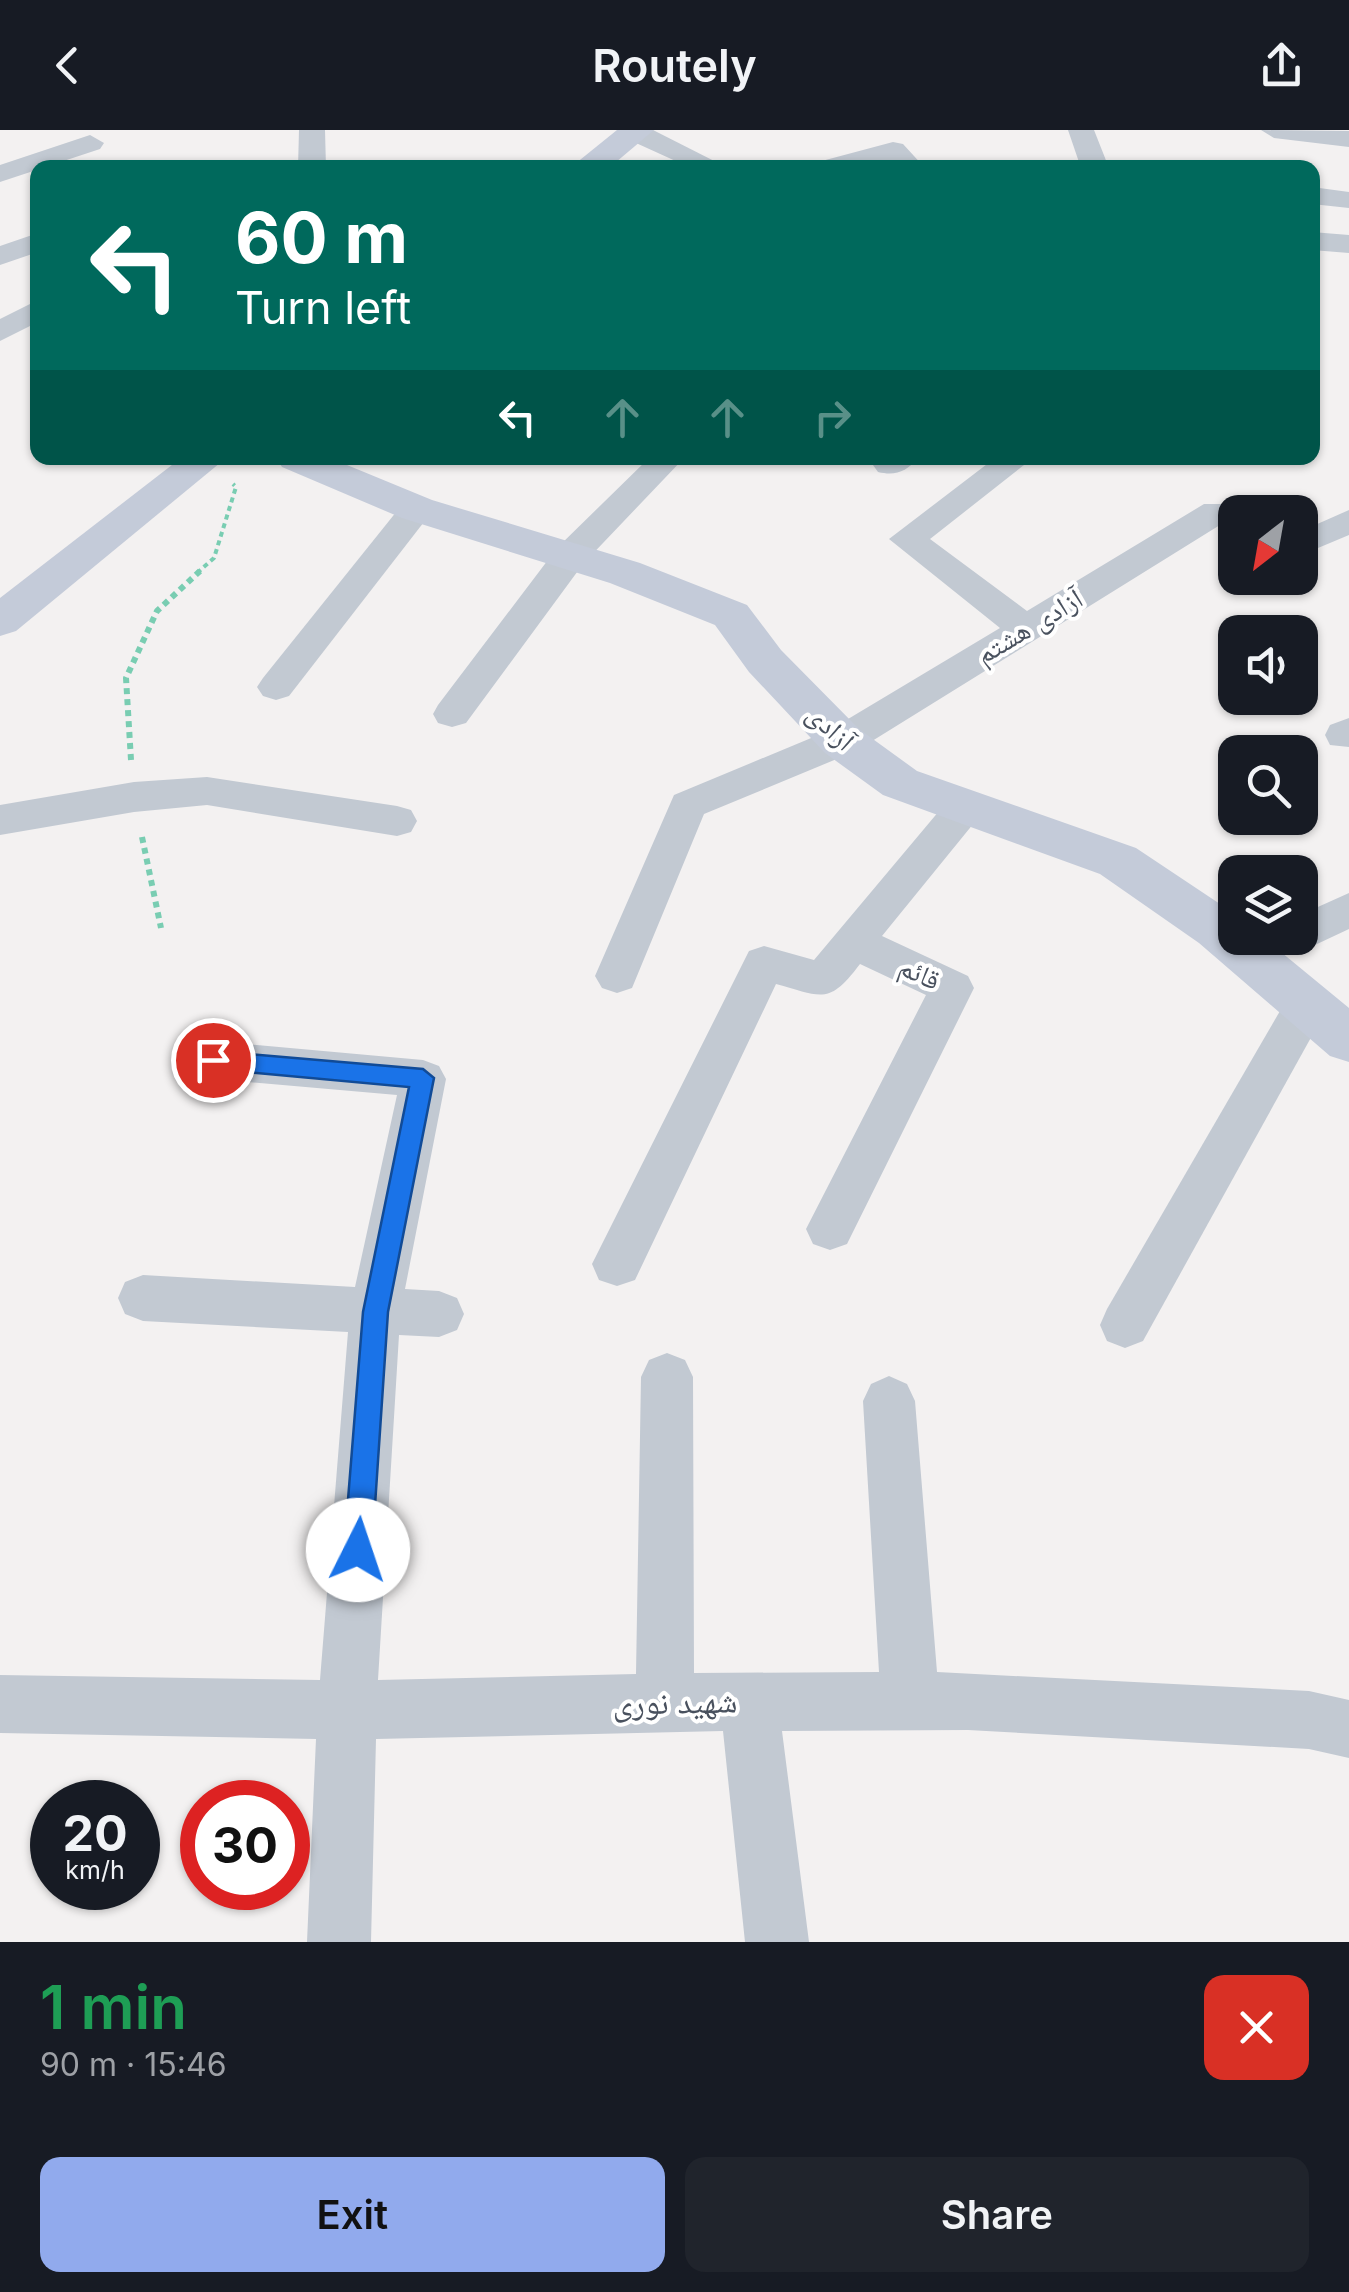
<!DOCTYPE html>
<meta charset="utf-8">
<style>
body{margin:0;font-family:Inter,"Noto Naskh Arabic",sans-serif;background:#20242c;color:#f1f3f6;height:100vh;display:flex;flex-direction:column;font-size:38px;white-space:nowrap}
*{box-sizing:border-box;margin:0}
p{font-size:32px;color:#9ea1a6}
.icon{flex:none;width:55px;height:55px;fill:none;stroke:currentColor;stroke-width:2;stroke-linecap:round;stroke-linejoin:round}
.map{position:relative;height:1812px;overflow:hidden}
.drawer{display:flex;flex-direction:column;background:#171b24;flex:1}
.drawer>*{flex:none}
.guide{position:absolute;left:30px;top:30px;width:1290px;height:305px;border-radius:20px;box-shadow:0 2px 8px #0004;background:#00695c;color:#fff;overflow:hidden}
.needle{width:65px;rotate:211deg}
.tools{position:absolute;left:1218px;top:365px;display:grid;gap:20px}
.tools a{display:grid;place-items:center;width:100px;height:100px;border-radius:20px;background:#171b24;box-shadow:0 2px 8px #0004;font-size:50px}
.speed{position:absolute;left:30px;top:1650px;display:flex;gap:20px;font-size:50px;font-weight:700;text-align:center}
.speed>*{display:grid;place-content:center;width:130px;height:130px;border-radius:50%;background:#171b24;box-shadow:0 2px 8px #0004;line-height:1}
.speed small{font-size:25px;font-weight:400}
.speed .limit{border:15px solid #d22;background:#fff;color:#111}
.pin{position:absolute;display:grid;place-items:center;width:85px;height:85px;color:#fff;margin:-42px;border:5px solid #fff;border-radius:50%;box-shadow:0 2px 10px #0007}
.me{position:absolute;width:110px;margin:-55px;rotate:4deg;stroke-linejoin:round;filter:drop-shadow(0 0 8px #0008)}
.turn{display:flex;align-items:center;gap:35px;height:210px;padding:0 40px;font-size:45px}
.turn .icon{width:130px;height:130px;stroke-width:2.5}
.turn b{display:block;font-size:70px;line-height:85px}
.lanes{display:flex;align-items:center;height:95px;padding:0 40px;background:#0003;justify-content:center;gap:50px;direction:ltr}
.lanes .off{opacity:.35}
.round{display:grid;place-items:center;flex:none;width:105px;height:105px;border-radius:20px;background:#20242c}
.headline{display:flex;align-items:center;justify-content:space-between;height:170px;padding:0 40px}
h1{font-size:60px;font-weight:600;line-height:75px;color:#1e9e55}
.primary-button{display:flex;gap:20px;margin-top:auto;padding:20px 40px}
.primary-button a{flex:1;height:115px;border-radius:20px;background:#91aaed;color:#111;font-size:40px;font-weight:600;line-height:115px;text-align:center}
.primary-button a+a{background:#20242c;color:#f1f3f6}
header{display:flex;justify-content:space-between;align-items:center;height:130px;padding:0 40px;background:#171b24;font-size:45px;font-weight:600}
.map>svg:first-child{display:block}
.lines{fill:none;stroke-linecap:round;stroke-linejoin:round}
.path-far1{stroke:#79cdb2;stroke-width:4;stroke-dasharray:5 4;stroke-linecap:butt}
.path{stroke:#79cdb2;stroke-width:6;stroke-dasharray:6 5;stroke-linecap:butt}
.street{fill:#c2c9d2;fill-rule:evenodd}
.secondary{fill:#c4cbd9;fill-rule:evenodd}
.route{fill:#1a73e8;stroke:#114b97;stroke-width:2.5}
.labels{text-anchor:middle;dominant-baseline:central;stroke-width:8;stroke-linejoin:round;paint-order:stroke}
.street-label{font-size:28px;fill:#49515e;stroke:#fff}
.near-street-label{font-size:32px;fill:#49515e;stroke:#fff}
</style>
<header><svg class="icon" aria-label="back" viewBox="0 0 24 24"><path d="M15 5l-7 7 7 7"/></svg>Routely<svg class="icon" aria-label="share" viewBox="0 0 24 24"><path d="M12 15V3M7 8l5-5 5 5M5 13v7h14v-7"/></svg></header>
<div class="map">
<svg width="1349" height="1812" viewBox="0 0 1349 1812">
<rect width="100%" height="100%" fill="#f3f1f1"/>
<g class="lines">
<polyline class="path-far1" points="197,443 214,428 236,357 233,354"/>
<g class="path">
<polyline points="131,630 126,548 157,481 200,441"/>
<polyline points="142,707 161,798"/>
</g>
<g class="street">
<polygon points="299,0 325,0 326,38 298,38"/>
<polygon points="623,0 653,0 728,38 691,38 625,8"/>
<polygon points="1068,0 1094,0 1109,38 1081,38"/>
<polygon points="1261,0 1349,1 1349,17 1274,8"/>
<polygon points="90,5 104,13 100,19 0,52 0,35"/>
<polygon points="893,12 903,14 925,38 896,38 888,30 861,38 815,38 818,32"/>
<polygon points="1312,57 1349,62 1349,78 1312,74"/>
<polygon points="1312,102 1349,105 1349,123 1312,120"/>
<polygon points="38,103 38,122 0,135 0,116"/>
<polygon points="38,170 38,192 0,211 0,189"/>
<polygon points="649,328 684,328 583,434 466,593 452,597 438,593 433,584 438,575 557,418"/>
<path d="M879 328H917C907 342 895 346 878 342L873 335Z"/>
<polygon points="995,328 1033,328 930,409 1027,481 1204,374 1228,374 1233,382 1228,390 856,621 704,684 632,858 617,863 602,858 595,846 674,665 828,601 1000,498 889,409"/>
<polygon points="417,368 429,371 434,379 289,566 276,570 263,566 257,557 263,548 405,371"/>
<polygon points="1349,380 1349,405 1318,418 1306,415 1300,407 1306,399"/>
<polygon points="1349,588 1349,617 1330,615 1325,605 1330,595"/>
<polygon points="207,647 397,676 411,680 417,691 411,702 397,706 207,675 134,682 0,705 0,675 134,652"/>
<path d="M964 663 978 668 984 678 978 688 882 806 968 846 974 858 847 1114 830 1120 813 1114 806 1099 926 865 860 834C829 875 823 867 776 854L635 1150 617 1156 599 1150 592 1134 749 821 764 816 814 830 950 668Z"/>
<polygon points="1349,763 1349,799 1300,822 1285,817 1280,808 1300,808 1300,785"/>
<polygon points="1307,857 1323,862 1329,875 1143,1211 1125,1218 1107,1211 1100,1195 1107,1179 1291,862"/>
<polygon points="213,911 423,930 439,936 446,949 405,1159 439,1161 457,1168 464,1184 457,1200 439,1207 399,1205 378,1550 636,1544 641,1247 649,1230 667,1223 685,1230 693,1247 694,1543 879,1542 863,1271 871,1254 889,1246 907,1254 915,1271 937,1542 1309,1561 1349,1570 1349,1628 1309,1619 968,1600 782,1601 809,1812 745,1812 723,1601 376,1609 371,1812 307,1812 316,1609 0,1603 0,1545 320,1550 348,1202 143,1191 125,1184 118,1168 125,1152 143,1145 355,1157 397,965 213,949 197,943 190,930 197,917"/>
</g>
<g class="secondary">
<polygon points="617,0 654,0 609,38 570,38"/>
<polygon points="181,328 226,328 16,501 0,506 0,468"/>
<polygon points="276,328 330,328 432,370 640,433 747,475 781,520 859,599 917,641 1136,718 1235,784 1235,808 1264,808 1349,878 1349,932 1330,926 1199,813 1100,744 883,665 825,623 749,542 715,495 610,453 402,388 282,337"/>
</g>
</g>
<polygon class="route" points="213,921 423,939 434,948 388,1182 372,1420 368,1430 358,1434 348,1430 344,1420 363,1182 409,957 213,939 202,930"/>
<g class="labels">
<g class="street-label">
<text transform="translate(1029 496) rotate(-31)">آزادی هشتم</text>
<text transform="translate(831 597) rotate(43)">آزادی</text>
<text transform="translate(920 843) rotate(25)">قائم</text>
</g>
<g class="near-street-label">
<text transform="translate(675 1572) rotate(-1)">شهید نوری</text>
</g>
</g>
</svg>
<div class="tools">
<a><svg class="needle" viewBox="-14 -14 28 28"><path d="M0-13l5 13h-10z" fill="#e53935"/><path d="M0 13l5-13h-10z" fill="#9ea1a6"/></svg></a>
<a><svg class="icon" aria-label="sound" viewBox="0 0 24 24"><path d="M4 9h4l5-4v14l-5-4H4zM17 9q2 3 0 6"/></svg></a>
<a><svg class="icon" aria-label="search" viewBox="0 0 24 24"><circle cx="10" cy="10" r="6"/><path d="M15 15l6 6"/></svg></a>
<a><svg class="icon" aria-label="layers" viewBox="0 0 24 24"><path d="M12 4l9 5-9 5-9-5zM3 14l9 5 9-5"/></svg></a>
</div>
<div class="speed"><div>20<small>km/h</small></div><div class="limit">30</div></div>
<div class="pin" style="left:213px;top:930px;background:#d93025"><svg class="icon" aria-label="arrive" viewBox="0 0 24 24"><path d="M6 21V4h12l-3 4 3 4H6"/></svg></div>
<svg class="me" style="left:358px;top:1420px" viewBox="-20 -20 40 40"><circle r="19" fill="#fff"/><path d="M0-13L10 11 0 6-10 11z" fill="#1a73e8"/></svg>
<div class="guide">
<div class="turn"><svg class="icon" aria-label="left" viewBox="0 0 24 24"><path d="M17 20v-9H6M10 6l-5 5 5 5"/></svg><div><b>60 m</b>Turn left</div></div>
<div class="lanes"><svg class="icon" aria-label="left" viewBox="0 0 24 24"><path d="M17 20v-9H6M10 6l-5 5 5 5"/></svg><svg class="icon off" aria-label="ahead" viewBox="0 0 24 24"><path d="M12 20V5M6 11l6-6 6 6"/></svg><svg class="icon off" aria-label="ahead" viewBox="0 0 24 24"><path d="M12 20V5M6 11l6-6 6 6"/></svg><svg class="icon off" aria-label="right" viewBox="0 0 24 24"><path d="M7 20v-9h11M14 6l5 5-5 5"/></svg></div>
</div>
</div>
<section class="drawer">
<div class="headline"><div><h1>1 min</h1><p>90 m · 15:46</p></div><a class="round" style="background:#d93025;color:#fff"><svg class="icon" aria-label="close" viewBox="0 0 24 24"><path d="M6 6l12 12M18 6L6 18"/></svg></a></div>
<div class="primary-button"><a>Exit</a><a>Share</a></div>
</section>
